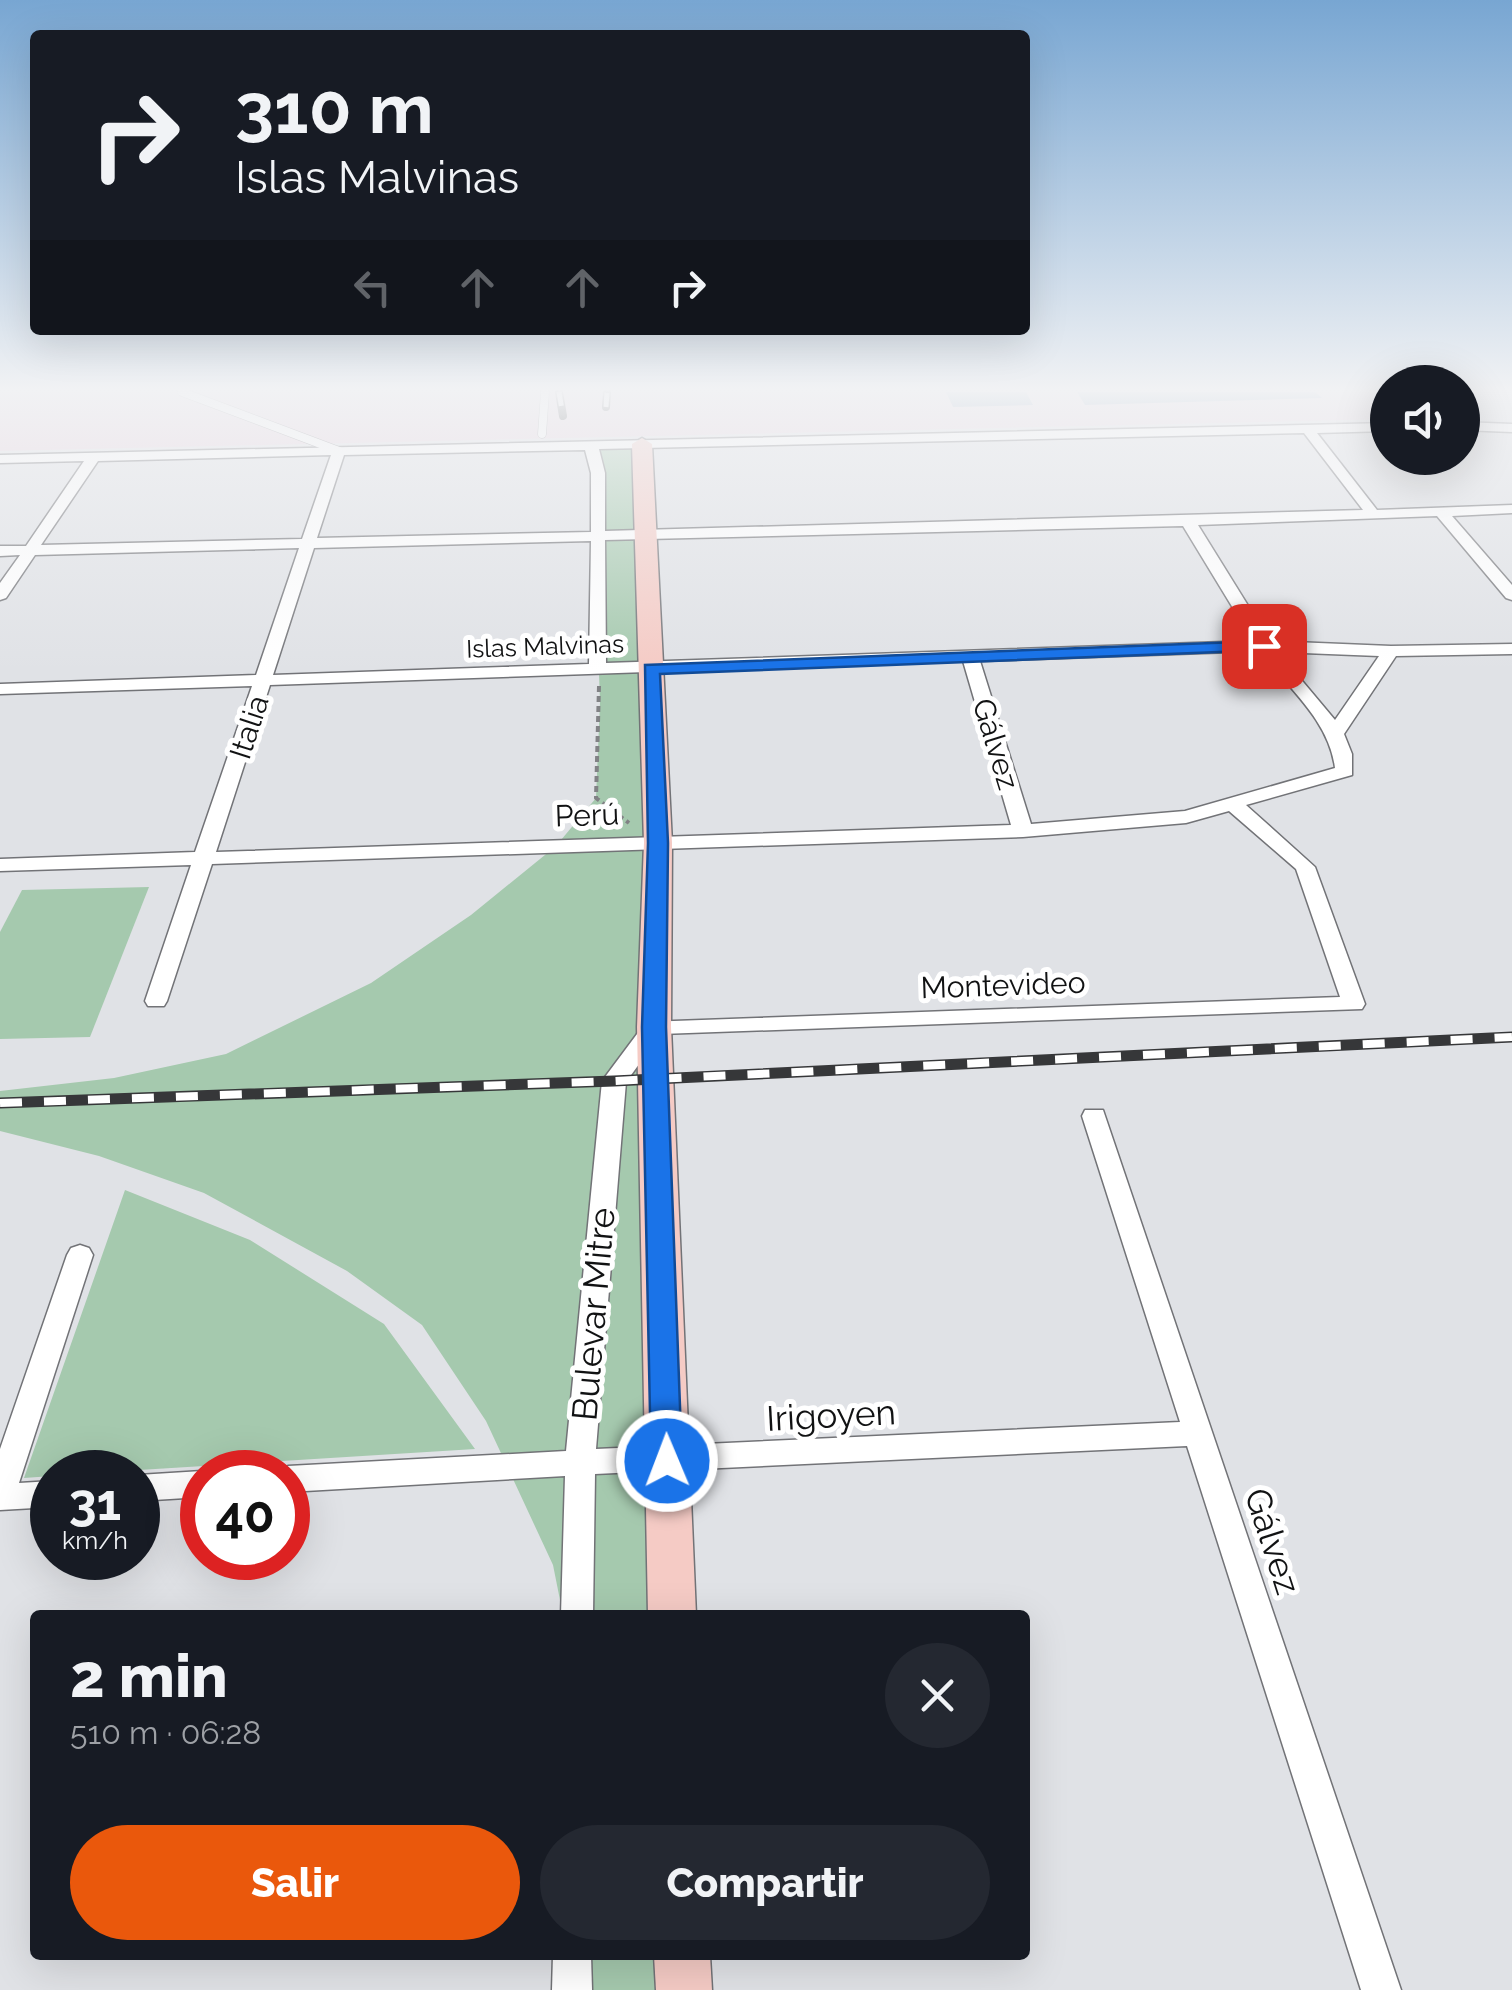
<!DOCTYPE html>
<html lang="es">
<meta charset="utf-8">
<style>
body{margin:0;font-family:Raleway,sans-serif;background:#242831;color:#f1f3f6;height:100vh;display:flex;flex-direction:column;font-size:38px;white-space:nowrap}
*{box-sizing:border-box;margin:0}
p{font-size:32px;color:#9ea1a6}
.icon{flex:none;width:55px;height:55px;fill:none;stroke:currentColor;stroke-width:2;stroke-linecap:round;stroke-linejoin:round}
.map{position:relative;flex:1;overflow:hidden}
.side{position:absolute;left:30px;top:1610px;width:1000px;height:350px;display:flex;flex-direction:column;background:#171b24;border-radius:10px;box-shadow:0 10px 40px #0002}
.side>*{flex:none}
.top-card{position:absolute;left:30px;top:30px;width:1000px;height:305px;border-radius:10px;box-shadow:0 10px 40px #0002;background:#171b24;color:#f1f3f6;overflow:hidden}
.buttons{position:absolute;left:1370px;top:365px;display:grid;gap:20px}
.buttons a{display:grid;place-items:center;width:110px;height:110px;border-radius:50%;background:#171b24;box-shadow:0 10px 40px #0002;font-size:50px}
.speed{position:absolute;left:30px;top:1450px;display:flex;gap:20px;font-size:50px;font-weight:700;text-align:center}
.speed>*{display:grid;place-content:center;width:130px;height:130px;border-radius:50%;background:#171b24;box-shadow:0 10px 40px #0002;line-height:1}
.speed small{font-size:25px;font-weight:400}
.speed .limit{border:15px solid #d22;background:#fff;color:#111}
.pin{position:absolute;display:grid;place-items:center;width:85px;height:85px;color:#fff;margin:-42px;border-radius:20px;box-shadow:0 5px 15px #0006}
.me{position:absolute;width:110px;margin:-55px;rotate:359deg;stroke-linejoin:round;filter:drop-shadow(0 0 8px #0008)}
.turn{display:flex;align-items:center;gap:35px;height:210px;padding:0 40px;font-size:45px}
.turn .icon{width:130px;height:130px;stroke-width:2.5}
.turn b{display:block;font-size:70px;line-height:85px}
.lanes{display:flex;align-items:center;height:95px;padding:0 40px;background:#0003;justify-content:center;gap:50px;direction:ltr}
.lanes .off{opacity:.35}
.round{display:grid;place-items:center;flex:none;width:105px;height:105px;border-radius:52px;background:#242831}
.overview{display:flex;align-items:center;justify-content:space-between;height:170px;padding:0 40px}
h1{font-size:60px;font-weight:800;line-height:75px}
.cta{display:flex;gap:20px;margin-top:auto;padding:20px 40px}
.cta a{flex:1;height:115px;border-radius:60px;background:#ea580c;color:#fff;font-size:40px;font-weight:800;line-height:115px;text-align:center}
.cta a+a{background:#242831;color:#f1f3f6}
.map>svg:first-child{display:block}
.industrial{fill:#e8d1dd}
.green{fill:#a5c9ae}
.water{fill:#7092b0}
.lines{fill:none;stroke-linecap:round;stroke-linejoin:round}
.lane-casing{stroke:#727377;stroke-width:9}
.street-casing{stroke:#727377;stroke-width:3}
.secondary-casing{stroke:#727377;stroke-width:3}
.path{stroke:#818285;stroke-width:4;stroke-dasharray:6 4;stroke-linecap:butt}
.lane{stroke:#fff;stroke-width:8}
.street{fill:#fff;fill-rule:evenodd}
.secondary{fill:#f5cbc5;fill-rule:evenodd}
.rail-far1-casing{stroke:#363739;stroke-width:8}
.rail-casing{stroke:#363739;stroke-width:11}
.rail-far1{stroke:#fff;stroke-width:5;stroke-dasharray:14;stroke-linecap:butt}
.rail{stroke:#fff;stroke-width:8;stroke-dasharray:22;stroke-linecap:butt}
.route{fill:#1a73e8;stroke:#114b97;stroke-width:2.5}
.labels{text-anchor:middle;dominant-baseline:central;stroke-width:10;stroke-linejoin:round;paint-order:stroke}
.far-street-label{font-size:25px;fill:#111213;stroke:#fff}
.street-label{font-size:30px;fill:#111213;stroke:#fff}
.near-street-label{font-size:35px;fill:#111213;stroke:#fff}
</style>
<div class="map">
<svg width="1512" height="1990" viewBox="0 0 1512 1990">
<rect width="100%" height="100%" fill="#e0e2e6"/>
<polygon class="industrial" points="0,392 1387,392 1388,419 0,451"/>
<g class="green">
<polygon points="642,444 672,1615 563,1615 553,1565 486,1421 422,1325 347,1271 204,1193 99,1156 0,1131 0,1091 114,1078 226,1054 371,983 471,915 556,846 596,798 600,702 591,445"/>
<polygon points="149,887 90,1037 0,1039 0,932 22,890"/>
<polygon points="125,1190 250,1240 384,1324 475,1449 107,1472 52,1472 52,1476 24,1478"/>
<polygon points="572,1955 682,1955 684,1990 572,1990"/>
</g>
<g class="water">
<polygon points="946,392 1026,392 1033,405 953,407"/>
<polygon points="1077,392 1315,392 1322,398 1085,405"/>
</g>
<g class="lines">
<g class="lane-casing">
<g id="lane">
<polyline points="182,392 339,451"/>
<polyline points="542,434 545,392"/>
</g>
</g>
<g class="street-casing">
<g id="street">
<polygon points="1462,422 1512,424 1512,432 1462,430"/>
<path d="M1388 423V431L1317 433 1377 510 1512 505V513L1452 516 1512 585V600L1506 598 1437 516 1198 525 1270 641 1391 646 1512 644V654L1396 656 1344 734 1352 754V775L1246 805 1315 867 1365 1004 1362 1009 661 1034 626 1082 596 1449 1180 1422 1082 1116 1085 1110H1103L1401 1990H1361L1187 1446 595 1474 593 1615H561L565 1476 288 1492V1472H276L288 1466 566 1451 602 1081 646 1022 1340 997 1296 869 1229 811 1186 823 1023 837 212 864 167 1001 164 1006H148L145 1001 191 865 0 871V859L195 852 252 686 0 694V684L256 675 299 548 35 555 6 598 0 600V583L20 555 0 556V546H26L84 461 0 463V455ZM1304 433 1363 510 605 531V473L599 449ZM585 450 591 473V532L317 538 344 455ZM331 455 302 539 41 545 98 461ZM1183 526 1253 641 606 663 605 540ZM591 541 589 664 273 675 314 548ZM1260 651C1288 688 1329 720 1335 768L1185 811 1031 824 980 661ZM1278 652 1379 656 1335 720ZM963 661 1011 825 216 852 270 685Z"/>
<polygon points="80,1245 89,1248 93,1255 19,1483 52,1481 52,1507 0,1510 0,1449 67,1255 71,1248"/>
<polygon points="202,1471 206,1472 202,1472 202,1497 138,1501 138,1475"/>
<polygon points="553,1955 591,1955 592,1990 552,1990"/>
</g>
</g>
<g class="secondary-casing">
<g id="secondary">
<polygon points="642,438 652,444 672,843 671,1027 696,1615 648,1615 637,1027 644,843 632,444"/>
<polygon points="654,1955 710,1955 712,1990 656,1990"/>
</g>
</g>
<polyline class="path" points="599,686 596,798 629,823"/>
<use href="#lane" class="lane"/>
<use href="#street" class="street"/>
<use href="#secondary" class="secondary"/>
<g class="rail-far1-casing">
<g id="rail-far1">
<polyline points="559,392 563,416"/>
<polyline points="606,407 607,392"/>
</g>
</g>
<g class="rail-casing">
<polyline id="rail" points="0,1103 614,1081 1512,1037"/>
</g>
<use href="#rail-far1" class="rail-far1"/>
<use href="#rail" class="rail"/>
</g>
<linearGradient id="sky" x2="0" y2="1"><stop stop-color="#78a6d2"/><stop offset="0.58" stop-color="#f1f2f4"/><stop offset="1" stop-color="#f1f2f4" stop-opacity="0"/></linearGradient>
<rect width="1512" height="671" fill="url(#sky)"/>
<polygon class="route" points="1264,641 1270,643 1270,650 660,674 668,843 666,1027 682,1461 678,1470 667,1474 656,1470 651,1461 642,1027 648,843 645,665"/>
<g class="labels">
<g class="far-street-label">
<text transform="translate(545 646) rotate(-2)">Islas Malvinas</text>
</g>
<g class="street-label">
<text transform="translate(249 727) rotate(-72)">Italia</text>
<text transform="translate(996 744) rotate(73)">Gálvez</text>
<text transform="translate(587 815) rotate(-2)">Perú</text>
<text transform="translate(1003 985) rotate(-2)">Montevideo</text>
</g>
<g class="near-street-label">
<text transform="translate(593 1314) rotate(-85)">Bulevar Mitre</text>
<text transform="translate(831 1415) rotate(-3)">Irigoyen</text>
<text transform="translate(1273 1541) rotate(72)">Gálvez</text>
</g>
</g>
</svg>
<div class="buttons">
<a><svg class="icon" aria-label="sound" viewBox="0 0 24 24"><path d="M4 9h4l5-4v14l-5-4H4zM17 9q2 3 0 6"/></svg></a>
</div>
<div class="speed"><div>31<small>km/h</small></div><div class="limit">40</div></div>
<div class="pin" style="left:1264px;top:646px;background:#d93025"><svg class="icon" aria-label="arrive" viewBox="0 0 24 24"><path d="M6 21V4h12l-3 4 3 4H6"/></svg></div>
<svg class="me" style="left:667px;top:1461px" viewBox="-20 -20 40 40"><circle r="17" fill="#1a73e8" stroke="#fff" stroke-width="3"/><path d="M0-11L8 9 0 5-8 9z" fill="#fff"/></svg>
<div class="top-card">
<div class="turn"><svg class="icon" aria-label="right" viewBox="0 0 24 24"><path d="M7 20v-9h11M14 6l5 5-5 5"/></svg><div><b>310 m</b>Islas Malvinas</div></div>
<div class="lanes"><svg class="icon off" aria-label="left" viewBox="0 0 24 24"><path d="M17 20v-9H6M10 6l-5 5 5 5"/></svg><svg class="icon off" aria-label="ahead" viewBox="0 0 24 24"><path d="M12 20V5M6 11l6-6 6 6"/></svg><svg class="icon off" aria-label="ahead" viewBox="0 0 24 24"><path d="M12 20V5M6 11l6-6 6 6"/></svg><svg class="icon" aria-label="right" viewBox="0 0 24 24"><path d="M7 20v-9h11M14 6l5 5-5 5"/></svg></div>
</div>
<section class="side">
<div class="overview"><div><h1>2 min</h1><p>510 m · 06:28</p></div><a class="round"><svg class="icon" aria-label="close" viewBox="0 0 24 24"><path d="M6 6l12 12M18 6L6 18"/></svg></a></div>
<div class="cta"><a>Salir</a><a>Compartir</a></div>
</section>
</div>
